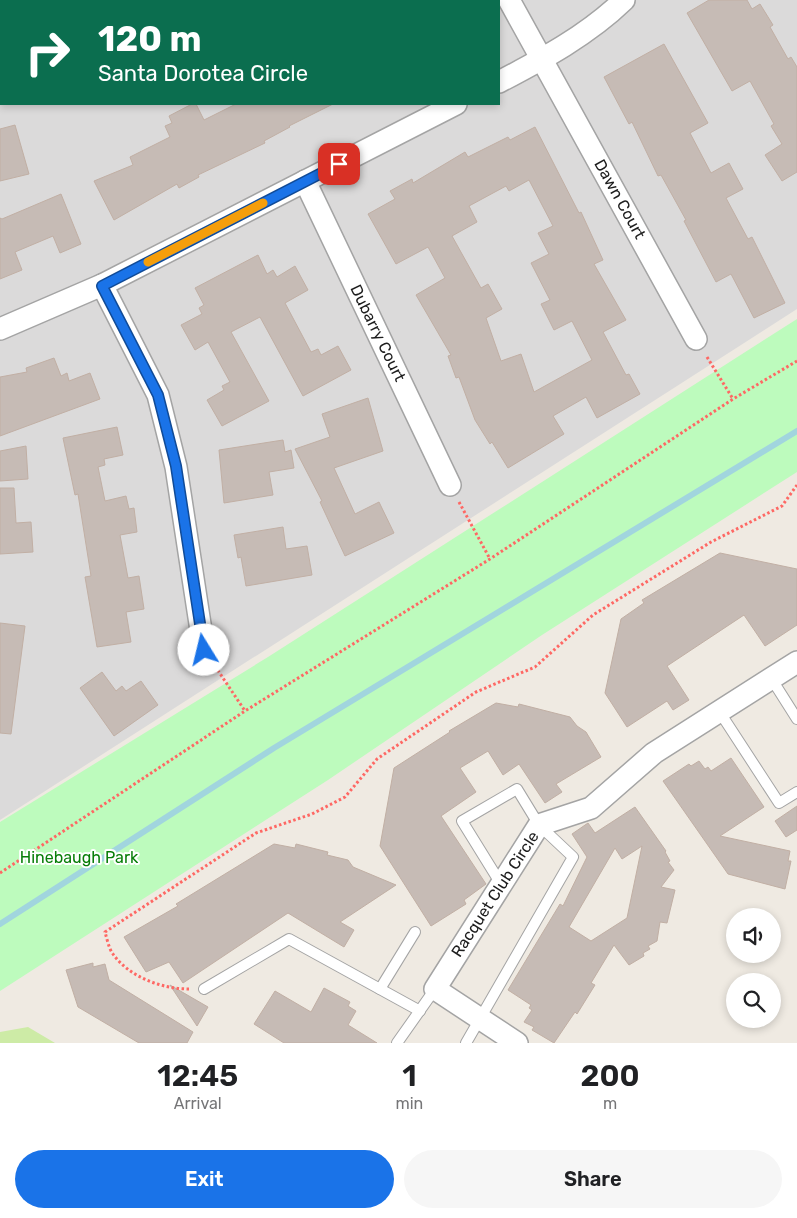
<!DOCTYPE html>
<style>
body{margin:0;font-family:Rubik,sans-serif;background:#f6f6f6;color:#202124;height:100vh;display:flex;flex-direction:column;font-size:19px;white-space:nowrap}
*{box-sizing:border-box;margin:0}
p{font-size:16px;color:#757577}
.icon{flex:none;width:28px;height:28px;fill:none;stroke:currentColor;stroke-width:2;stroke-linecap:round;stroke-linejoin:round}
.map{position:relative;height:1043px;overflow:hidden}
.sheet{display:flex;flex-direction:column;background:#fff;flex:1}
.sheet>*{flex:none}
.hud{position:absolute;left:0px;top:0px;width:500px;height:105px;box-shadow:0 2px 8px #0003;background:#0b6e4f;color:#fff;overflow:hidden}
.tools{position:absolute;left:726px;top:908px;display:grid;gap:10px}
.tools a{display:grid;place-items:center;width:55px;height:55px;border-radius:50%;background:#fff;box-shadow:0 2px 8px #0003;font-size:25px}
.pin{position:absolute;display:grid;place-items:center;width:42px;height:42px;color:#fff;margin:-21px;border-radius:10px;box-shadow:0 2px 8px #0006}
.me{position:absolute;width:55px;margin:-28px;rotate:351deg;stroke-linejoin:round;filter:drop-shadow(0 0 4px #0008)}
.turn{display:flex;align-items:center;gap:18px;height:105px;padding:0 15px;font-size:22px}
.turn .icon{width:65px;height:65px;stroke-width:2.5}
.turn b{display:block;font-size:35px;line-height:42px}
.eta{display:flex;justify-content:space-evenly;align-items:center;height:85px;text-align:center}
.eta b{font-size:30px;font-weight:600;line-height:35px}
.cta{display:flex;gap:10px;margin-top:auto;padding:10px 15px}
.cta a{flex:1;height:58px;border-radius:30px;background:#1a73e8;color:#fff;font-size:20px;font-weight:600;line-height:58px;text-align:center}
.cta a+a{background:#f6f6f6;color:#202124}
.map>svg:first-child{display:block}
.residential{fill:#dbdada;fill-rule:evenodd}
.grass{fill:#cdeba6}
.park{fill:#bdfbbd}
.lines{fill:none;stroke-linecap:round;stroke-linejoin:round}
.stream{stroke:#a1d5de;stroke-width:6}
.building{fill:#c6bbb5;stroke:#c1afa4;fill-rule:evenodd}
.service-casing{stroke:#a4a4a4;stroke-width:12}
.minor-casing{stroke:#a4a4a4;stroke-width:24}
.path{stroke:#fe6864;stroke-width:3;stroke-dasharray:2.5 2.5;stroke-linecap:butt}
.service{stroke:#fff;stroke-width:10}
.minor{stroke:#fff;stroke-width:21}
.route-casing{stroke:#114b97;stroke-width:12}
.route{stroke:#1a73e8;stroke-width:9}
.slow{stroke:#f59e0b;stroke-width:9}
.labels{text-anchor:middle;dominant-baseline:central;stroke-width:4;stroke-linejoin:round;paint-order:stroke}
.street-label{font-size:16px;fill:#1d1d1d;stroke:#fff}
.park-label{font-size:16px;fill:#087e09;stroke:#fff}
</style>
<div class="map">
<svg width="797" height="1043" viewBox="0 0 797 1043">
<rect width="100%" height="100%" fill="#efeae2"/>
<path class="residential" d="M0 0H797V309L0 820ZM1 1H499V104H1Z"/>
<polygon class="grass" points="28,1027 55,1043 0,1043 0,1032"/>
<polygon class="park" points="797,319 797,472 542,635 328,780 0,991 0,822 268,657"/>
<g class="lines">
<polyline class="stream" points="0,924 274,748 797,431"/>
</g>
<g class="building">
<polygon points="709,0 747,0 752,9 760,4 773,25 770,27 788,59 791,57 797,67 797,172 782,181 765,155 782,144 771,126 774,124 750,81 732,91 687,13"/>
<polygon points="664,44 708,123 690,133 711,173 729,163 743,189 726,198 748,239 752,237 785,303 754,318 731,274 716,282 684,221 686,220 661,175 658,176 632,122 629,124 604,77"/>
<polygon points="192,104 196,104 204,120 236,104 333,104 289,126 290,127 264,141 265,143 198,175 199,177 179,188 177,184 114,220 94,181 133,165 130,157 170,137 165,126 172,123 169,116"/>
<polygon points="15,125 29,174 0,181 0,129"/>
<path d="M535 127 579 213 581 212 603 260 594 264 626 320 603 332 626 375 629 374 640 394 597 418 586 397 553 416 564 434 508 468 492 442 490 444 475 420 459 377 456 378 448 356 451 355 416 295 445 278 428 247 396 264 368 214 395 199 390 191 412 179 413 183 465 152 468 157 508 137 510 140ZM529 180 553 226 538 233 549 254 531 263 550 300 541 304 554 330 572 321 592 360 534 392 521 354 501 361 486 318 502 309 488 284 481 288 452 236 477 222 469 206 506 186 509 191Z"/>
<polygon points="61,194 81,244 60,253 53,236 15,252 22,270 0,279 0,218 2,219"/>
<polygon points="258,255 267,274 273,270 277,277 295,266 308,290 285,303 311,352 318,349 321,355 338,346 351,370 303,396 260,317 231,332 269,401 222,426 207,400 224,390 222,386 230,382 208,342 195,350 181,325 202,314 199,308 204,305 195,288"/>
<polygon points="54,358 61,376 67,373 69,381 90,373 100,399 0,436 0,377 27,372 26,368"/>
<polygon points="368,398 383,451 334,468 355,514 379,502 394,533 345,556 320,502 322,501 295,449 330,437 322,414"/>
<polygon points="117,427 123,455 104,459 105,465 98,467 105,501 126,496 129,509 134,508 137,532 120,535 128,578 139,576 144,609 126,612 131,642 97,647 85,577 91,576 78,494 75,495 63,438"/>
<polygon points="283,440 285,452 291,450 294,468 269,472 273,495 224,503 219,450"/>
<polygon points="26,446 28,479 0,481 0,451"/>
<polygon points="0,488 14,488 16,523 31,522 33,552 0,554"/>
<polygon points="283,527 286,549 307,546 312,575 246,586 241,557 238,558 234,535"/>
<polygon points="720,553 797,569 797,625 765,646 744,615 667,666 689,700 673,710 667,701 627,727 605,693 621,619 644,603 642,600"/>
<polygon points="0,623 25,626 11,734 0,733"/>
<polygon points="102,672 116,691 122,686 126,691 141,681 158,705 114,736 80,688"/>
<polygon points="496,703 518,707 519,704 570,717 577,726 586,732 601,757 556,784 562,792 545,803 519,764 503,775 488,751 460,768 476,792 441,816 486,884 464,900 466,904 431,926 380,846 394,768 450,732 449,731"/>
<polygon points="731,758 764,807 720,836 790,851 788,861 791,861 785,889 728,874 663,781 689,764 691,766 699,761 705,769 708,767 711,771"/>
<polygon points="797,806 797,830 786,837 775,821"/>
<path d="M635 807 666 851 665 852 670 861 668 862 674 870 661 887 675 890 667 923 660 922 657 941 648 946 650 949 643 953 644 956 629 965 614 945 591 983 595 985 577 1014 575 1012 554 1043 532 1030 534 1027 524 1022 532 1010 529 1008 531 1005 508 990 560 904 563 906 587 857 572 834 588 823 595 833ZM642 846 627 918 591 941 569 927 615 848 622 859Z"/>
<polygon points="274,844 295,848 296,844 328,852 327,855 348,860 353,867 396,885 340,922 354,930 344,947 288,913 183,983 169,962 146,972 124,937 178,906 176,904"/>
<polygon points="93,963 93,967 105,964 109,980 193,1032 187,1043 139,1043 78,1007 66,970"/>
<polygon points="170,985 208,1007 197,1026"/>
<polygon points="324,988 350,1002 348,1006 356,1011 348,1025 377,1043 284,1043 254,1024 275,991 311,1012"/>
</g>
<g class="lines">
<g class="service-casing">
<g id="service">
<polyline points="771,678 797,719"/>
<polyline points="719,711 779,803 797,792"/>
<polyline points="204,989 289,939 420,1011"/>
<polyline points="380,989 415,932"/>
<polyline points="397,1043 435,989"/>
<polyline points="466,1043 573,857 539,825 517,789 462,821 501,884"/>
</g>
</g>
<g class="minor-casing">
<g id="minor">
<polyline points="50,0 53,1"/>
<polyline points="509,0 696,339"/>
<polyline points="91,1 94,0"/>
<path d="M499 82C543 59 588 35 624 0"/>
<polyline points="305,181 450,485"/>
<polyline points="102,285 158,395 176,467 204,650"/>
<polyline points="0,329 102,285 456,104"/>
<polyline points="517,1043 435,989 539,825 591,808 654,753 797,662"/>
</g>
</g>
<g class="path">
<polyline points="707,357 733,399"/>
<polyline points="459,502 490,559"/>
<polyline points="215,666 245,711"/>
<polyline points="0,873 245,711 490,559 733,399 797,361"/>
<path d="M189 989C162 989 129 977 113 954 109 949 107 939 105 932L256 833 312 814 345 797 377 759 476 692 535 667 593 615 711 542 782 506 797 485"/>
</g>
<use href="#service" class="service"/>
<use href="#minor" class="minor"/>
</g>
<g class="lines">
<g class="route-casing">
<polyline id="route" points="204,650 176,466 158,395 102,286 339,164"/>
</g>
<use href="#route" class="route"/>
<polyline class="slow" points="148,262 263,203"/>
</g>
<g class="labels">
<g class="street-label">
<text transform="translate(620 199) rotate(61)">Dawn Court</text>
<text transform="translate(378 333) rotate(64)">Dubarry Court</text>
<text transform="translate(495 894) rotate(-57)">Racquet Club Circle</text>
</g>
<g class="park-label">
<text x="79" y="857">Hinebaugh Park</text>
</g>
</g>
</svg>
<div class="tools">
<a><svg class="icon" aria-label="sound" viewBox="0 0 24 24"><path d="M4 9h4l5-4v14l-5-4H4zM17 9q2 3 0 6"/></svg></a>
<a><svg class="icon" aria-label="search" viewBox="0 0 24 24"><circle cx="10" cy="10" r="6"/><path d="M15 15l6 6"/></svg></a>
</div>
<div class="pin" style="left:339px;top:164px;background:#d93025"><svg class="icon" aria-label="arrive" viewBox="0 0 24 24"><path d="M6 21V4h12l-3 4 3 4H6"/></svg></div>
<svg class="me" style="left:204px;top:650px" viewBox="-20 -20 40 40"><circle r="19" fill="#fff"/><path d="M0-13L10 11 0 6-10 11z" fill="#1a73e8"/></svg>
<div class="hud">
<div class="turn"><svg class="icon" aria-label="right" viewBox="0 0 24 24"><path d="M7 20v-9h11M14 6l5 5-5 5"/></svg><div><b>120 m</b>Santa Dorotea Circle</div></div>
</div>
</div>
<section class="sheet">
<div class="eta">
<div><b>12:45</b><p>Arrival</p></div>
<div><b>1</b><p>min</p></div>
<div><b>200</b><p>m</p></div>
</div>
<div class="cta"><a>Exit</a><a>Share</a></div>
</section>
